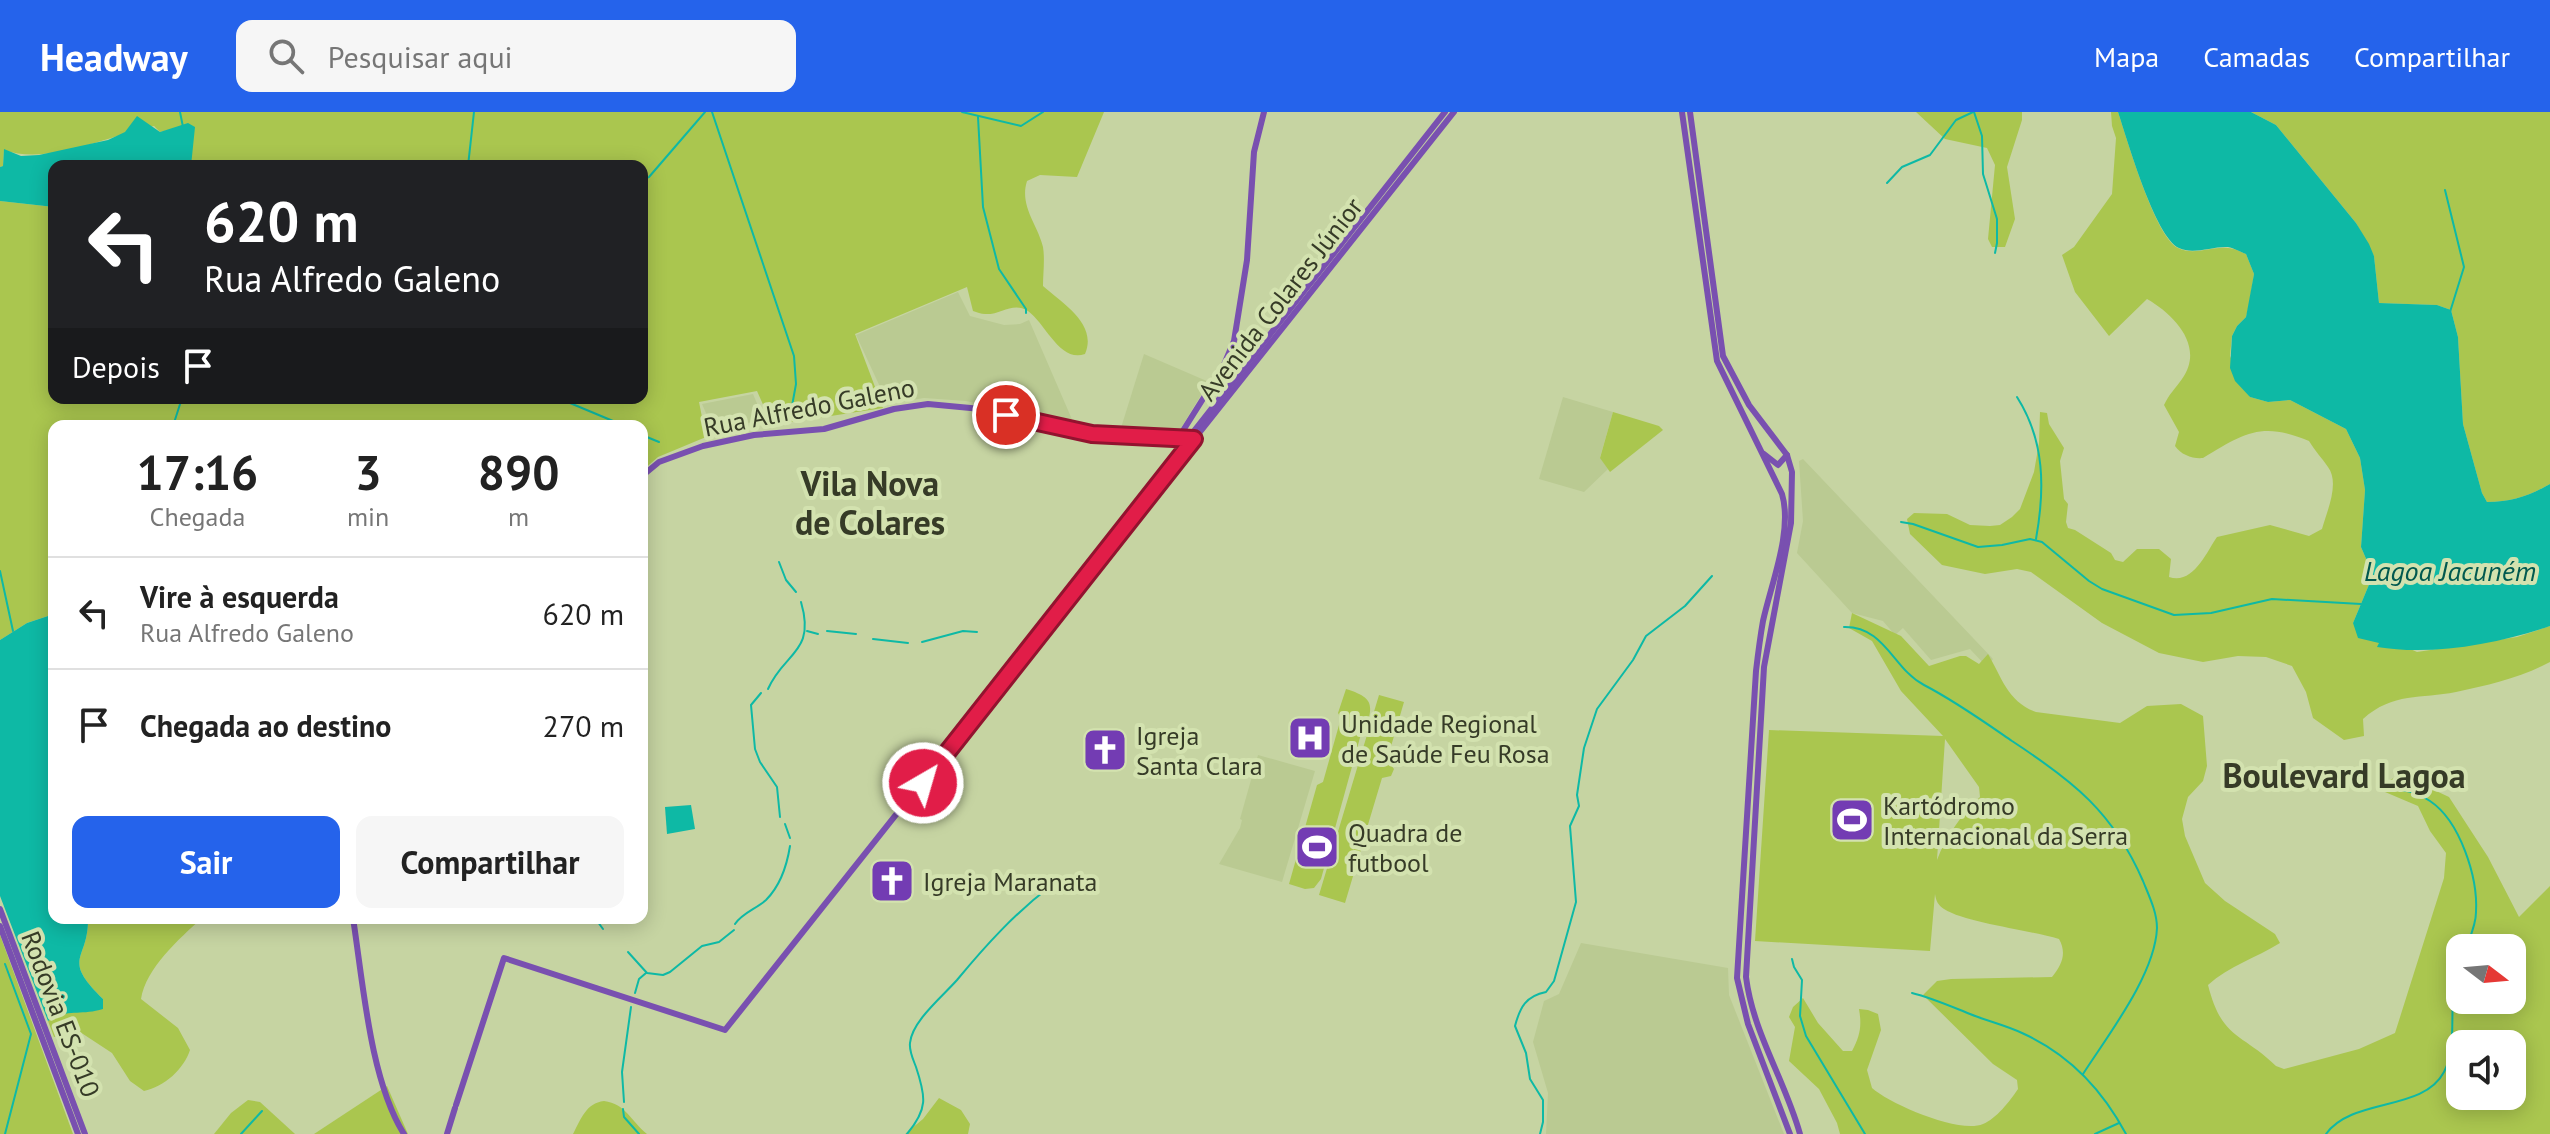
<!DOCTYPE html>
<html lang="pt">
<meta charset="utf-8">
<style>
body{margin:0;font-family:"PT Sans",sans-serif;background:#f6f6f6;color:#222;height:100vh;display:flex;flex-direction:column;font-size:30px;white-space:nowrap}
*{box-sizing:border-box;margin:0}
p{font-size:26px;color:#767676}
.icon{flex:none;width:44px;height:44px;fill:none;stroke:currentColor;stroke-width:2;stroke-linecap:round;stroke-linejoin:round}
.map{position:relative;flex:1;overflow:hidden}
.drawer{position:absolute;left:48px;top:308px;width:600px;height:504px;display:flex;flex-direction:column;background:#fff;border-radius:16px;box-shadow:0 4px 20px #0003}
.drawer>*{flex:none}
.guide{position:absolute;left:48px;top:48px;width:600px;height:244px;border-radius:16px;box-shadow:0 4px 20px #0003;background:#202124;color:#fff;overflow:hidden}
.needle{width:52px;rotate:106deg}
.tools{position:absolute;left:2446px;top:822px;display:grid;gap:16px}
.tools a{display:grid;place-items:center;width:80px;height:80px;border-radius:16px;background:#fff;box-shadow:0 4px 20px #0003;font-size:40px}
.pin{position:absolute;display:grid;place-items:center;width:68px;height:68px;color:#fff;margin:-34px;border:4px solid #fff;border-radius:50%;box-shadow:0 2px 8px #0007}
.me{position:absolute;width:88px;margin:-44px;rotate:38deg;stroke-linejoin:round;filter:drop-shadow(0 0 6px #0008)}
.turn{display:flex;align-items:center;gap:28px;height:168px;padding:0 24px;font-size:36px}
.turn .icon{width:104px;height:104px;stroke-width:2.5}
.turn b{display:block;font-size:56px;line-height:68px}
.then{display:flex;align-items:center;height:76px;padding:0 24px;background:#0003;gap:16px;font-size:30px}
.eta{display:flex;justify-content:space-evenly;align-items:center;height:136px;text-align:center}
.eta b{font-size:48px;font-weight:600;line-height:56px}
.action{display:flex;gap:16px;margin-top:auto;padding:16px 24px}
.action a{flex:1;height:92px;border-radius:16px;background:#2563eb;color:#fff;font-size:32px;font-weight:600;line-height:92px;text-align:center}
.action a+a{background:#f6f6f6;color:#222}
ul{padding:0;list-style:none}
li{display:flex;align-items:center;gap:24px;height:112px;padding:0 24px;border-top:2px solid #e0e0e0}
li div{flex:1}
li b{display:block;font-size:30px}
li em{font-style:normal}
header{display:flex;align-items:center;gap:48px;box-sizing:border-box;height:112px;padding:0 40px;background:#2563eb;color:#fff}
header strong{font-size:38px}
nav{display:flex;gap:44px;margin-inline-start:auto;font-size:28px}
.search{width:560px;height:72px;background:#f6f6f6;display:flex;align-items:center;gap:20px;box-sizing:border-box;padding:0 28px;border-radius:16px;color:#767676;font-size:30px}
.map>svg:first-child{display:block}
.built{fill:#baca92}
.green{fill:#aac64f;fill-rule:evenodd}
.water{fill:#0eb9a5}
.lines{fill:none;stroke-linecap:round;stroke-linejoin:round}
.stream{stroke:#0eb9a5;stroke-width:2}
.secondary{stroke:#7950b0;stroke-width:6}
.route-casing{stroke:#92132f;stroke-width:20}
.route{stroke:#e11d48;stroke-width:14}
.labels{text-anchor:middle;dominant-baseline:central;stroke-width:8;stroke-linejoin:round;paint-order:stroke}
.street-label{font-size:26px;fill:#363b27;stroke:#d3e2af}
.poi-label{font-size:26px;fill:#363b27;stroke:#d3e2af;text-anchor:start}
.water-label{font-size:28px;font-style:italic;fill:#01594f;stroke:#d3e2af}
.district-label{font-size:34px;font-weight:bold;fill:#363b27;stroke:#d3e2af}
</style>
<header>
<strong>Headway</strong>
<div class="search"><svg class="icon" aria-label="search" viewBox="0 0 24 24"><circle cx="10" cy="10" r="6"/><path d="M15 15l6 6"/></svg>Pesquisar aqui</div>
<nav><a>Mapa</a><a>Camadas</a><a>Compartilhar</a></nav>
</header>
<div class="map">
<svg width="2550" height="1022" viewBox="0 0 2550 1022">
<rect width="100%" height="100%" fill="#c6d4a2"/>
<g class="built">
<polygon points="958,180 970,204 1004,213 1020,212 1029,208 1074,312 966,289 924,286 888,292 856,223"/>
<polygon points="1144,242 1209,270 1176,324 1120,319"/>
<polygon points="753,282 764,308 713,317 702,292"/>
<polygon points="1563,285 1613,300 1600,345 1608,357 1584,380 1539,367"/>
<polygon points="1803,347 1993,547 1987,555 1970,537 1931,548 1903,516 1895,523 1883,509 1852,501 1797,441 1803,409 1799,349"/>
<polygon points="1258,643 1315,659 1282,770 1219,752 1240,716 1242,708 1240,707"/>
<polygon points="1581,831 1728,856 1729,883 1784,1022 1546,1022 1548,981 1533,930 1544,889 1559,882"/>
</g>
<g class="green">
<path d="M0 0H1104L1077 65 1040 63 1027 69C1019 94 1038 113 1043 135 1045 147 1043 162 1043 174 1062 191 1098 212 1085 242 1060 251 1046 212 1028 199 1013 189 1001 203 985 202 981 202 977 200 973 199L967 175 855 222 883 296 772 313 757 279 699 290 706 325 658 345 642 359V314H54V502L27 511 0 528V89L54 95V286H642V54H191V47L169 18 160 20 154 14C110 23 48 54 4 38L3 54 0 55Z"/>
<polygon points="1916,0 2022,0 2022,8 2007,55 2015,107 2005,135 1992,135 1988,127 1995,53 1987,36 1945,27"/>
<path d="M2111 0H2118C2127 27 2155 125 2178 136 2194 144 2212 134 2228 136 2234 136 2241 140 2246 142L2254 162 2249 193 2246 205 2237 214 2232 224 2230 244 2250 285 2268 290 2290 288 2346 317 2360 346 2365 378 2361 435 2373 463 2353 511 2417 540 2517 525 2550 514V550C2520 566 2489 573 2456 580 2421 587 2393 580 2363 607L2364 624 2344 628 2313 606 2306 580 2292 554 2266 545 2238 544 2203 550 2159 541 2102 511 2031 460 2017 457 1985 462 1942 453 1910 422 1907 407 1914 401 1947 402 1970 413 1990 414 2000 413 2012 405 2020 397 2034 360 2039 331 2040 300 2047 301 2049 312 2064 336 2060 349 2064 387 2068 392 2066 410 2068 416 2075 418 2111 441 2115 448 2123 450 2137 437H2159L2171 447 2169 465C2193 473 2206 441 2217 425L2270 413 2309 424 2322 417C2327 399 2340 371 2328 355 2322 346 2315 339 2309 329 2262 309 2244 321 2203 346 2193 347 2181 343 2175 334L2179 320 2164 293C2169 282 2175 277 2182 267 2205 235 2175 203 2147 187L2109 224 2075 180 2062 143 2074 135 2112 82 2116 26 2112 14Z"/>
<path d="M2251 0H2550V372C2529 384 2512 390 2487 390L2482 381 2463 312 2458 225 2451 198 2437 193 2379 191 2374 144 2356 111 2276 13Z"/>
<polygon points="1613,300 1659,314 1663,318 1610,360 1600,346"/>
<path d="M1852 501 1901 524 1929 554 1960 544H1966L1979 552 1988 542C2002 566 2008 590 2036 600L2120 611 2147 594 2181 592 2203 604 2207 654 2203 669 2188 685 2182 707 2185 724 2205 771 2225 789 2275 822 2280 831C2256 846 2229 854 2208 873 2222 928 2241 920 2276 954L2284 957 2359 937 2395 921 2444 766 2446 741 2430 719 2418 694 2385 680 2382 673 2400 662 2449 685 2488 745 2519 805 2550 774V1022H1840L1837 1011 1819 977 1789 949 1795 915 1789 905 1793 895 1803 886 1818 911 1843 939H1852C1860 924 1862 914 1859 897L1868 898 1878 902 1881 918 1867 958 1872 976C1890 992 1959 1022 1983 1012 1996 1007 2010 989 2018 977L2017 968 1993 952 1923 883 1937 869 1951 867 2052 865C2062 853 2067 841 2059 827 2030 818 1966 811 1944 797 1938 793 1936 789 1935 782L1930 839 1755 829 1769 618 1943 624 1901 579 1872 529 1849 516ZM1945 627 1979 675 1980 685C1962 702 1946 724 1937 748ZM2460 836H2512V888H2460ZM2512 932V984H2460V932Z"/>
<path d="M1346 577C1375 586 1373 593 1365 620L1361 622 1321 767 1314 776 1305 777 1289 772 1317 673 1323 670 1341 606 1338 601Z"/>
<polygon points="1379,583 1404,590 1387,648 1394,657 1391,664 1382,666 1367,716 1375,723 1374,729 1370,734 1362,734 1345,791 1319,783"/>
<path d="M88 806H202C179 827 146 856 141 887L178 916 190 938C184 957 164 975 144 979L130 969 112 941 80 920 54 925 48 909 61 900 103 887C60 845 89 849 88 806Z"/>
<polygon points="0,823 73,1022 0,1022"/>
<polygon points="387,974 408,1022 314,1022"/>
<polygon points="939,986 961,998 970,1012 968,1022 905,1022 923,1007"/>
<polygon points="248,988 260,990 295,1022 214,1022 231,1001"/>
<path d="M604 989C626 992 631 1009 647 1022H573C581 1007 586 991 604 989Z"/>
</g>
<g class="water">
<path d="M2118 0H2251L2276 13 2356 111 2369 132 2374 144 2379 191 2437 193 2451 198 2458 225 2463 312 2482 381 2487 390C2512 390 2529 384 2550 372V514C2497 532 2432 544 2377 535L2379 531 2358 526 2353 511 2373 463 2361 435 2365 378 2360 346 2346 317 2290 288 2268 290 2250 285 2235 269 2230 256 2232 224 2237 214 2246 205 2254 162 2246 142C2241 140 2234 136 2228 135 2212 134 2194 143 2179 136 2155 125 2127 27 2118 0Z"/>
<polygon points="137,4 160,20 188,11 195,15 191,54 54,54 54,95 0,89 0,55 3,54 4,37 21,44 39,43 108,28 125,20"/>
<path d="M54 502V806H88C89 849 60 845 103 887V897C81 904 68 896 48 909L0 784V528L27 511Z"/>
<polygon points="691,693 695,717 667,722 665,695"/>
</g>
<g class="lines">
<g class="stream">
<polyline points="180,0 183,15"/>
<polyline points="712,0 794,244 796,272 790,305"/>
<polyline points="962,0 1021,14 1043,0"/>
<polyline points="1974,0 1982,24 1983,62 1997,107 1997,131 1995,141"/>
<polyline points="978,5 983,95 999,157 1026,197 1026,201"/>
<polyline points="468,54 474,0"/>
<polyline points="642,69 649,65 705,0"/>
<polyline points="1887,71 1902,55 1930,43 1956,8 1973,0"/>
<polyline points="2445,78 2464,155 2450,200"/>
<path d="M2017 285C2045 329 2045 377 2036 427"/>
<polyline points="558,286 625,314"/>
<polyline points="173,314 182,286"/>
<polyline points="642,323 659,330"/>
<polyline points="1901,410 1913,412 1978,435 2002,433 2030,427 2042,430 2089,469 2102,477 2174,503 2211,501 2272,487 2361,492"/>
<polyline points="779,450 786,468 796,480"/>
<polyline points="0,459 13,519"/>
<path d="M1844 515C1885 514 1893 557 1924 573 1955 589 1983 609 2012 629 2073 669 2113 700 2143 769 2149 784 2157 800 2157 816 2155 863 2108 923 2083 962"/>
<polyline points="807,519 818,522"/>
<polyline points="827,519 856,522"/>
<polyline points="873,527 908,531"/>
<polyline points="922,530 963,519 977,520"/>
<path d="M768 577C784 540 816 541 801 490"/>
<polyline points="761,581 751,593 755,637 760,650 777,675 780,705"/>
<path d="M2382 677C2399 676 2415 679 2430 689 2460 709 2478 765 2476 800 2476 813 2470 825 2466 836"/>
<polyline points="785,712 790,726"/>
<polyline points="595,806 603,817"/>
<path d="M735 812C742 801 756 797 766 788 780 774 787 753 790 734"/>
<polyline points="628,840 647,861 663,863 670,860 702,834 719,830 734,818"/>
<polyline points="1792,847 1794,855 1802,868 1800,904 1806,924 1865,1022"/>
<polyline points="635,881 639,867 646,861"/>
<path d="M1912 881C1932 886 1950 894 1970 902 1987 909 2005 913 2022 921 2069 942 2102 977 2126 1022"/>
<polyline points="624,990 622,960 631,895"/>
<polyline points="623,997 624,1005 639,1022"/>
<polyline points="5,1022 31,922 5,852"/>
<polyline points="241,1022 262,999"/>
<path d="M907 1022C928 997 926 985 916 955 913 947 909 939 910 931 912 909 943 884 957 868 986 833 1015 801 1052 773"/>
<path d="M1540 1022 1543 1010V988L1530 967 1526 941 1515 914C1520 895 1526 884 1546 880L1554 869 1576 790 1570 714 1579 694 1577 683 1584 636 1597 597 1633 548 1646 524 1685 494 1712 464"/>
<polyline points="2095,1022 2119,1011"/>
<path d="M2326 1022C2353 985 2423 1000 2444 960 2460 930 2445 887 2460 850"/>
</g>
<g class="secondary">
<path d="M1682 0 1717 249 1782 382C1793 419 1771 472 1763 509 1760 526 1758 542 1756 559L1737 866 1748 912 1790 1022"/>
<path d="M1690 0 1723 244 1749 293 1787 343 1792 360 1791 411 1764 555 1746 865C1753 921 1785 968 1800 1022"/>
<polyline points="1179,325 1223,255 1234,229 1247,148 1254,40 1264,0"/>
<polyline points="1764,342 1778,353 1787,343"/>
<polyline points="642,364 659,350 703,334 754,323 824,317 894,297 928,292 981,297 1092,322 1191,327"/>
<polyline points="933,651 1445,0"/>
<polyline points="0,797 85,1022"/>
<path d="M353 806C363 870 370 968 404 1022"/>
<polyline points="0,814 78,1022"/>
<polyline points="456,993 504,846 725,918 1454,0"/>
<polyline points="447,1022 455,996"/>
</g>
</g>
<g class="lines">
<g class="route-casing">
<polyline id="route" points="923,671 1194,327 1092,322 1006,303"/>
</g>
<use href="#route" class="route"/>
</g>
<defs>
<g id="hospital-square" transform="scale(2.3)"><rect x="-9" y="-9" width="18" height="18" rx="4" fill="#733cb3" stroke="#d3e2af"/><path d="M-5-5h3v3.5h4V-5h3V5h-3V1.5h-4V5h-3Z" fill="#fff"/></g>
<g id="church-square" transform="scale(2.3)"><rect x="-9" y="-9" width="18" height="18" rx="4" fill="#733cb3" stroke="#d3e2af"/><path d="M-1.2-6h2.4v3.5h3.3v2.4h-3.3V6h-2.4V-.1h-3.3v-2.4h3.3Z" fill="#fff"/></g>
<g id="stadium-square" transform="scale(2.3)"><rect x="-9" y="-9" width="18" height="18" rx="4" fill="#733cb3" stroke="#d3e2af"/><path d="M0-5a6.5 5 0 1 0 0 10a6.5 5 0 1 0 0-10ZM-3.5-1.8h7v3.6h-7Z" fill="#fff"/></g>
</defs>
<g fill-rule="evenodd">
<use href="#hospital-square" x="1310" y="626"/>
<use href="#church-square" x="1105" y="638"/>
<use href="#stadium-square" x="1852" y="708"/>
<use href="#stadium-square" x="1317" y="735"/>
<use href="#church-square" x="892" y="769"/>
</g>
<g class="labels">
<g class="street-label">
<text transform="translate(1280 187) rotate(-52)">Avenida Colares Júnior</text>
<text transform="translate(809 295) rotate(-11)">Rua Alfredo Galeno</text>
<text transform="translate(61 902) rotate(69)">Rodovia ES-010</text>
</g>
<g class="poi-label">
<text x="1341" y="611">Unidade Regional<tspan x="1341" dy="30">de Saúde Feu Rosa</tspan></text>
<text x="1136" y="623">Igreja<tspan x="1136" dy="30">Santa Clara</tspan></text>
<text x="1883" y="693">Kartódromo<tspan x="1883" dy="30">Internacional da Serra</tspan></text>
<text x="1348" y="720">Quadra de<tspan x="1348" dy="30">futbool</tspan></text>
<text x="923" y="769">Igreja Maranata</text>
</g>
<g class="water-label">
<text x="2450" y="458">Lagoa Jacuném</text>
</g>
<g class="district-label">
<text x="870" y="371">Vila Nova<tspan x="870" dy="39">de Colares</tspan></text>
<text x="2344" y="663">Boulevard Lagoa</text>
</g>
</g>
</svg>
<div class="tools">
<a><svg class="needle" viewBox="-14 -14 28 28"><path d="M0-13l5 13h-10z" fill="#e53935"/><path d="M0 13l5-13h-10z" fill="#767676"/></svg></a>
<a><svg class="icon" aria-label="sound" viewBox="0 0 24 24"><path d="M4 9h4l5-4v14l-5-4H4zM17 9q2 3 0 6"/></svg></a>
</div>
<div class="pin" style="left:1006px;top:303px;background:#d93025"><svg class="icon" aria-label="arrive" viewBox="0 0 24 24"><path d="M6 21V4h12l-3 4 3 4H6"/></svg></div>
<svg class="me" style="left:923px;top:671px" viewBox="-20 -20 40 40"><circle r="17" fill="#e11d48" stroke="#fff" stroke-width="3"/><path d="M0-11L8 9 0 5-8 9z" fill="#fff"/></svg>
<div class="guide">
<div class="turn"><svg class="icon" aria-label="left" viewBox="0 0 24 24"><path d="M17 20v-9H6M10 6l-5 5 5 5"/></svg><div><b>620 m</b>Rua Alfredo Galeno</div></div>
<div class="then">Depois<svg class="icon" aria-label="arrive" viewBox="0 0 24 24"><path d="M6 21V4h12l-3 4 3 4H6"/></svg></div>
</div>
<section class="drawer">
<div class="eta">
<div><b>17:16</b><p>Chegada</p></div>
<div><b>3</b><p>min</p></div>
<div><b>890</b><p>m</p></div>
</div>
<ul>
<li><svg class="icon" aria-label="left" viewBox="0 0 24 24"><path d="M17 20v-9H6M10 6l-5 5 5 5"/></svg><div><b>Vire à esquerda</b><p>Rua Alfredo Galeno</p></div><em>620 m</em></li>
<li><svg class="icon" aria-label="arrive" viewBox="0 0 24 24"><path d="M6 21V4h12l-3 4 3 4H6"/></svg><div><b>Chegada ao destino</b></div><em>270 m</em></li>
</ul>
<div class="action"><a>Sair</a><a>Compartilhar</a></div>
</section>
</div>
